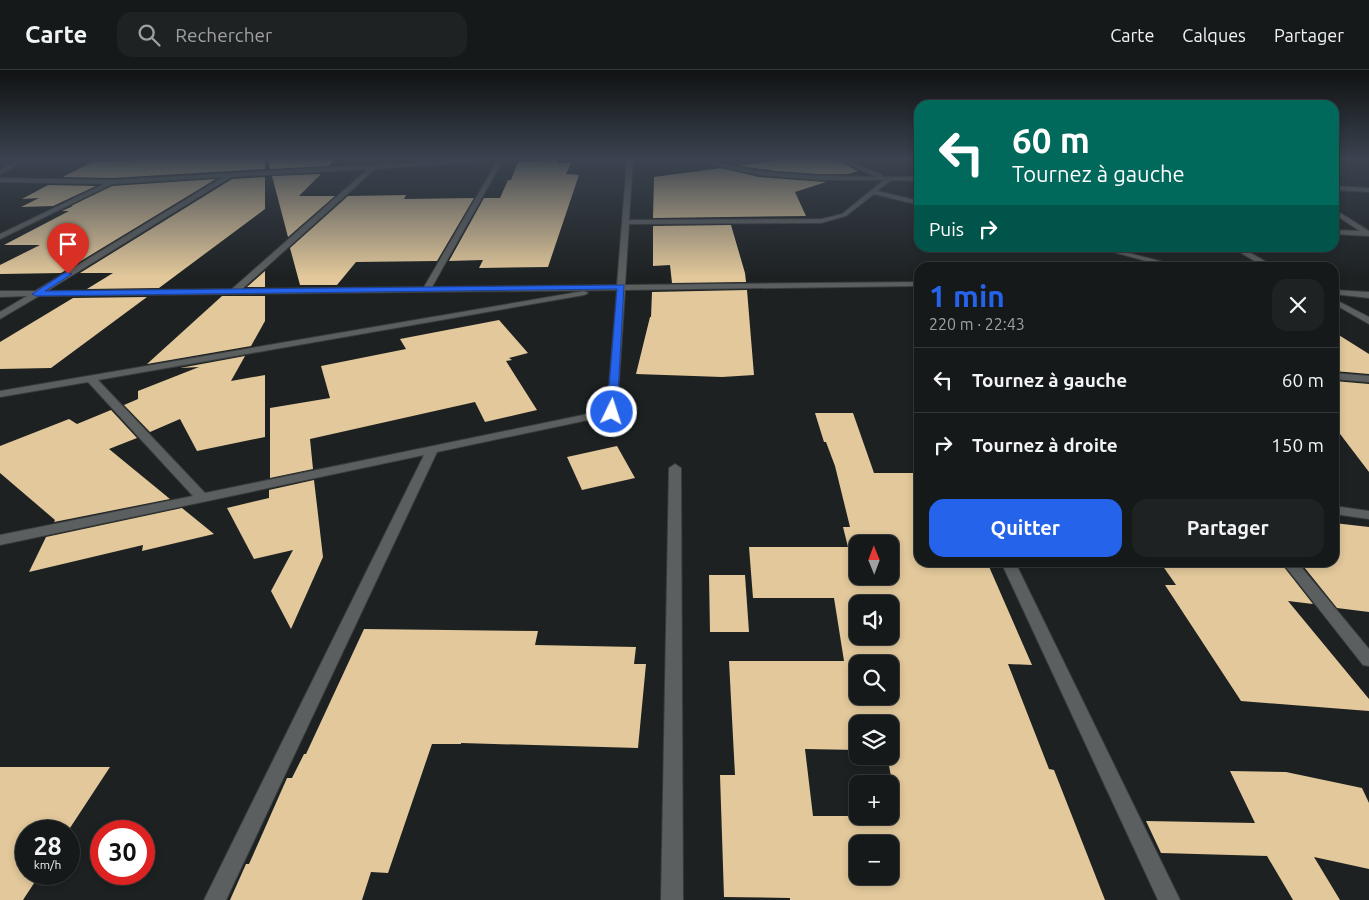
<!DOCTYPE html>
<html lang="fr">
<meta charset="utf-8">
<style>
body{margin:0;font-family:Ubuntu,sans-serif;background:#1f2223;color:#f1f3f6;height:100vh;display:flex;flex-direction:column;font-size:19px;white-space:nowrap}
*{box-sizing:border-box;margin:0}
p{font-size:16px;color:#9ea0a2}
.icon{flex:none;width:28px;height:28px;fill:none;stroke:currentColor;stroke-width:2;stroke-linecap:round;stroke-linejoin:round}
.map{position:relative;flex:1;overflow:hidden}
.sheet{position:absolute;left:914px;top:192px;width:425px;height:305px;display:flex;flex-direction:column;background:#16191a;border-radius:15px;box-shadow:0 2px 8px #0003,0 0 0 1px #353839}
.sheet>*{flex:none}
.hud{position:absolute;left:914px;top:30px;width:425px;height:152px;border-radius:15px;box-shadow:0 2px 8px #0003,0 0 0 1px #353839;background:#00695c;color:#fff;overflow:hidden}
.needle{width:32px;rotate:359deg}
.tools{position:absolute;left:849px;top:465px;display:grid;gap:10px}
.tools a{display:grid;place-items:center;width:50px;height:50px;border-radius:10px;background:#16191a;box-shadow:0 2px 8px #0003,0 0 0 1px #353839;font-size:25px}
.speed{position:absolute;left:15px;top:750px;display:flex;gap:10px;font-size:25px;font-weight:700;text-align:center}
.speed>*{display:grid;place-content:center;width:65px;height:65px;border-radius:50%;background:#16191a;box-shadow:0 2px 8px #0003,0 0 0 1px #353839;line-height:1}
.speed small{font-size:12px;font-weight:400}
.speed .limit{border:8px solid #d22;background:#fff;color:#111}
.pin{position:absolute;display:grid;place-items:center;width:42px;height:42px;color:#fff;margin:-51px -21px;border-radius:50% 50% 50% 0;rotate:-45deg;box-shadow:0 0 5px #0007}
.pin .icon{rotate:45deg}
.me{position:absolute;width:55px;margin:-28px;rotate:4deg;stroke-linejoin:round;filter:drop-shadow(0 0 4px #0008)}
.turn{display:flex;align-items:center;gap:18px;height:105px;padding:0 15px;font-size:22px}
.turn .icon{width:65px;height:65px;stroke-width:2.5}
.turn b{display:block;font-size:35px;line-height:42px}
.then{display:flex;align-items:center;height:48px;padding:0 15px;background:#0003;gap:10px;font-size:19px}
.round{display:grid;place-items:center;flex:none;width:52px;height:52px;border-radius:15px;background:#1f2223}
.head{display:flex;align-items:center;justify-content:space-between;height:85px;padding:0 15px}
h1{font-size:30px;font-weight:700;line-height:38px;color:#2563eb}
.cta{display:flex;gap:10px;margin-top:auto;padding:10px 15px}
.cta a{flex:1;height:58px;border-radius:15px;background:#2563eb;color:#fff;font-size:20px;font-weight:700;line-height:58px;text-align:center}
.cta a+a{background:#1f2223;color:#f1f3f6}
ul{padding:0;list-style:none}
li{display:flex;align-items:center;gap:15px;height:65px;padding:0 15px;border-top:1px solid #353839}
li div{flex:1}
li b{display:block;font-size:19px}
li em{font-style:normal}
header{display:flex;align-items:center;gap:30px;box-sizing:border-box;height:70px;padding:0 25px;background:#16191a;border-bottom:1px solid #353839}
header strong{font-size:24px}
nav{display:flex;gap:28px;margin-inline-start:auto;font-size:18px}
.search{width:350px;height:45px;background:#1f2223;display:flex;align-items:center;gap:12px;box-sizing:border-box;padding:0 18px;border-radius:15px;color:#9ea0a2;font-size:19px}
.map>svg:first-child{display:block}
.building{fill:#e2c89b;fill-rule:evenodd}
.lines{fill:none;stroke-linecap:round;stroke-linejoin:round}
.minor-casing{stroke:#383c3d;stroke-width:2}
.minor{fill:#5c5f5f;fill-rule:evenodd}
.route{fill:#2563eb;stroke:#184099}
</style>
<header>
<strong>Carte</strong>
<div class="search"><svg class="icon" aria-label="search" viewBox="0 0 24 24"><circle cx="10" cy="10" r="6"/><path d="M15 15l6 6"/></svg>Rechercher</div>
<nav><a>Carte</a><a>Calques</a><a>Partager</a></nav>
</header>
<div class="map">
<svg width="1369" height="830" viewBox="0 0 1369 830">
<rect width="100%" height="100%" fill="#1d2122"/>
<g class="building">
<polygon points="143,90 265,90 265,99 112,108 63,107 92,92"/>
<polygon points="268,90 334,90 329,96 270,99"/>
<polygon points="558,90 558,93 571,93 566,104 579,105 548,197 479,198 483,190 449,191 484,128 500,128 508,110 511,110 518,92"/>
<polygon points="776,90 836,90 858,101 848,104 819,104 776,101 739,96"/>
<polygon points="721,98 759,107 826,112 795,122 806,146 653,148 654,107"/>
<polygon points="321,104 299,126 335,126 288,167 272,106"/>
<polygon points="265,107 265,139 159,218 87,219 113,203 80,203 232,109"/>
<polygon points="216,109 61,203 0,204 0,195 40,175 4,175 69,141 62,141 73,136 71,136 112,116"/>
<polygon points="48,115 96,116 53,136 21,137 39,128 22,129"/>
<polygon points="406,125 404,129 474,128 437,191 356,192 337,215 300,215 290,178 348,126"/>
<polygon points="731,155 745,203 746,212 672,213 670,195 653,196 653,156"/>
<polygon points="265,201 265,217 247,217"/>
<polygon points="747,220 754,305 722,307 636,304 650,247 651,247 652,222"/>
<polygon points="222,226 265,226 265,251 251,276 147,294"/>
<polygon points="147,227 51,298 0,299 0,272 73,228"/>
<polygon points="499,250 528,283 509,288 512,290 506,291 537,340 485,352 475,332 310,369 313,399 270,408 270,338 330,328 321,296 406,279 400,269"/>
<polygon points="1334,262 1369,284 1369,304 1334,301"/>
<polygon points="245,286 231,311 265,305 265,367 197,381 180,349 150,362 124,335 138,329 138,321 199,297 180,298"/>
<polygon points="1334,311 1369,314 1369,402 1334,356"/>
<polygon points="111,340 137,368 109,379 170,429 54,452 55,450 0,403 0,376 69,349 77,354"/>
<path d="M815 343H853L874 403H919V492H987L1032 595 1008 594 1049 699 1054 700 1105 830H790V828L724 827 720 705H735L729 591H844L834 528H753L749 477H848L843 457H850L835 396 826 372H824ZM858 474H890V506H858ZM858 534H890V566H858ZM858 594H890V626H858ZM858 654H890V686H887L899 746H813L805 679 858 680ZM858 774H890V806H858Z"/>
<polygon points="617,376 635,408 582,420 567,387"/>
<polygon points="314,410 323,487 291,559 271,521 293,480 254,489 227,438 269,428 269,420"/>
<polygon points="182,438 214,464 142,481 143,475 29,502 46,467"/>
<polygon points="1334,453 1369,457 1369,542 1337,538 1300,492 1334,492"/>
<polygon points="1160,492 1280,492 1313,534 1288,531 1369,629 1369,641 1241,631 1165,515 1176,515"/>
<polygon points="709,505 745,505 749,562 710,562"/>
<polygon points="364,559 538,561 535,575 636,577 634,594 646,594 638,678 461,673 461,674 432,674 388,803 371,802 362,830 230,830 246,794 249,794 287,708 292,708 304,684 306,684"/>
<polygon points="0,697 110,697 68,761 26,761 26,804 40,804 23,830 0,830"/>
<polygon points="1230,701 1286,702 1362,718 1369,733 1369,799 1314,787 1340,830 1293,830 1267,786 1161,783 1146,751 1255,753"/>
</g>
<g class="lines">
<g class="minor-casing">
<g id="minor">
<polygon points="20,90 27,90 0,104 0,100"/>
<path d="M456 90H495L375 99 242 219 424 217 498 90H503L432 217 617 215 627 90H633L629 150 821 149 842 144 884 110H819L759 105 693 90C716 90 738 99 761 101 800 106 838 106 877 107L838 90H846L882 105V107H919V111L891 110 877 121 919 131V135L874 124 846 146 821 153 629 154 625 215 919 212V216L625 220 617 342 612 345 437 382 226 830H204L424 385 0 475V465L193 426 88 312 0 327V321L584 221 588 223 584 225 98 310 205 423 607 340 617 220 39 226 0 249V242L27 226 0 227V221H35L223 107 112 114 0 169V164L104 114 0 112V108L112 110ZM368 99 232 219 47 221 231 107Z"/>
<polygon points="1334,116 1369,118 1369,122 1334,120"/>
<polygon points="1334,139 1369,161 1369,166 1334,164 1334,160 1360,161 1334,144"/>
<polygon points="1098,178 1109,178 1187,198 1172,198"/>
<polygon points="1233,178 1242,178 1277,198 1266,198"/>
<polygon points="1334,220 1369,222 1369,228 1334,224"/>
<polygon points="1334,229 1369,247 1369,254 1334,234"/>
<polygon points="1334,303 1369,306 1369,312 1334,309"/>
<polygon points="675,394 681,398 683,830 661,830 669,398"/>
<polygon points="1334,436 1369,441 1369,449 1334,444"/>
<polygon points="1001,492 1015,492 1180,830 1158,830"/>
<polygon points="1282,492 1297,492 1369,579 1369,596 1363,595"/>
</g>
</g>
<use href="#minor" class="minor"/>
</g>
<linearGradient id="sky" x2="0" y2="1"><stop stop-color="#101213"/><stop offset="0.43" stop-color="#3a434f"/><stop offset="1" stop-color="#3a434f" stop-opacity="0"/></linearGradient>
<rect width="1369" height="207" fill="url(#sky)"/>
<polygon class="route" points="66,202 72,204 45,221 624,215 617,342 612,345 607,342 617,219 36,226 32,224"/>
</svg>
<div class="tools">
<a><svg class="needle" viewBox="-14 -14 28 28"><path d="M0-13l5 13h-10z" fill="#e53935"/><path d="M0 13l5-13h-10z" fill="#9ea0a2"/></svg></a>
<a><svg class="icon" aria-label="sound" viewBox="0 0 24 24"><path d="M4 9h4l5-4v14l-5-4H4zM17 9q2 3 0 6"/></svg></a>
<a><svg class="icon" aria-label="search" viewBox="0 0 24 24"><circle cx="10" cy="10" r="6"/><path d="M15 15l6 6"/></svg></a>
<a><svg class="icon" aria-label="layers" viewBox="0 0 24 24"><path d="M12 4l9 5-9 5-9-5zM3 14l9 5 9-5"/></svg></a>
<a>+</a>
<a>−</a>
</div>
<div class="speed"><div>28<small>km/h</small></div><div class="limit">30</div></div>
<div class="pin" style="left:68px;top:204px;background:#d93025"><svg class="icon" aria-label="arrive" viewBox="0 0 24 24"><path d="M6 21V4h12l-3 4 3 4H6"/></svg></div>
<svg class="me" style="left:612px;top:342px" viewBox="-20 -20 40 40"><circle r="17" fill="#2563eb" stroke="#fff" stroke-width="3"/><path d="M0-11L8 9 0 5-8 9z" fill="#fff"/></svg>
<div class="hud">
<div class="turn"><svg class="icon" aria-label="left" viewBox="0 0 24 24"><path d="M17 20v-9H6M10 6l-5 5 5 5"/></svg><div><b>60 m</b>Tournez à gauche</div></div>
<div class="then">Puis<svg class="icon" aria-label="right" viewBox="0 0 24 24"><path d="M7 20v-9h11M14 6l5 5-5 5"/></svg></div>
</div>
<section class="sheet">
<div class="head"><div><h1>1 min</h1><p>220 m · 22:43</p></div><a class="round"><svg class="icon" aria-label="close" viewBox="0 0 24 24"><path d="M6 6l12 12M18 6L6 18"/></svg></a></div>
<ul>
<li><svg class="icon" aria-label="left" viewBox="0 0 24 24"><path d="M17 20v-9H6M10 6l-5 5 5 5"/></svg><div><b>Tournez à gauche</b></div><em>60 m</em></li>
<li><svg class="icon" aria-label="right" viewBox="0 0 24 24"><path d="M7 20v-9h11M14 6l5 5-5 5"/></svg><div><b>Tournez à droite</b></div><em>150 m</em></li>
</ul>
<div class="cta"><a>Quitter</a><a>Partager</a></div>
</section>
</div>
